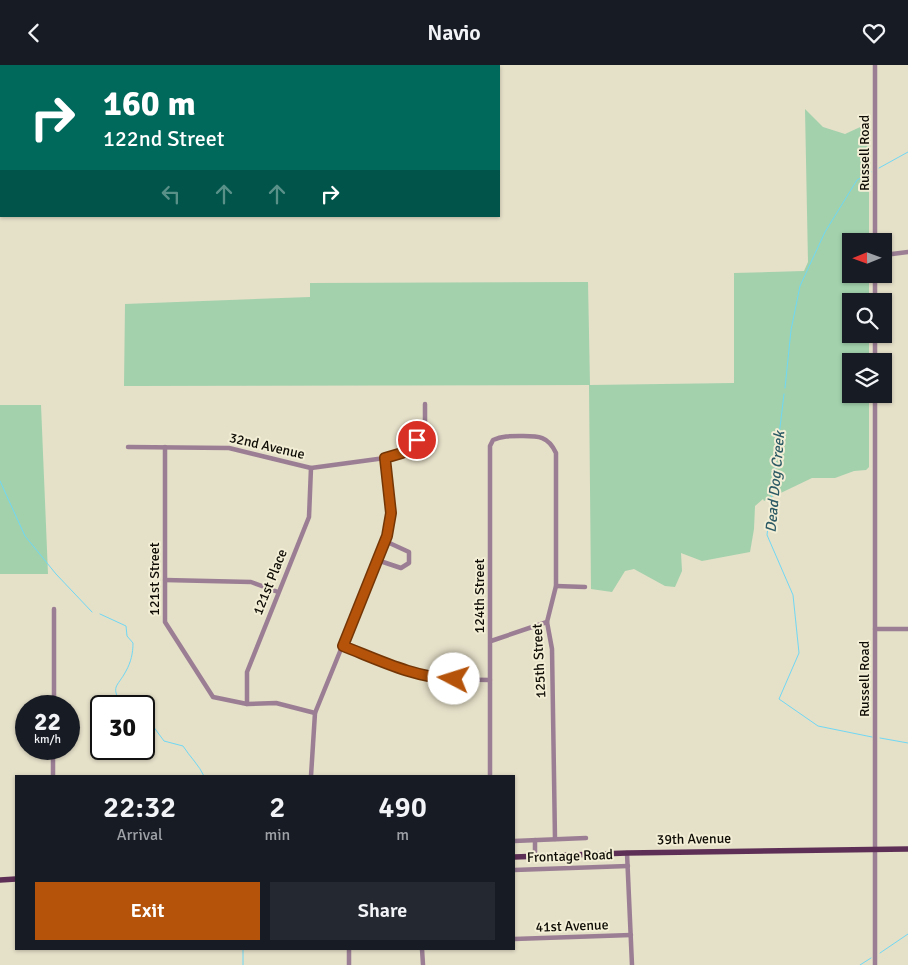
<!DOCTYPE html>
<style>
body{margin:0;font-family:Signika,sans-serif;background:#242831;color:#f1f3f6;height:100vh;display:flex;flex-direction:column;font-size:19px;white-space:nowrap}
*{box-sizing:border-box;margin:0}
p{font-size:16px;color:#9ea1a6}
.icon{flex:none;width:28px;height:28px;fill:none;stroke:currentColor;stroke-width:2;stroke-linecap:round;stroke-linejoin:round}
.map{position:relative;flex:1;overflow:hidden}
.side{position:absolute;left:15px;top:710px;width:500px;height:175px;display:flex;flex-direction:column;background:#171b24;border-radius:0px;box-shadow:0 1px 4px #0004}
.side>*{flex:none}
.hud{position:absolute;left:0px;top:0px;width:500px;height:152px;box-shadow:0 1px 4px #0004;background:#00695c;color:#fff;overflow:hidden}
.needle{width:32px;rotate:269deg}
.fabs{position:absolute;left:842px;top:168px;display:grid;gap:10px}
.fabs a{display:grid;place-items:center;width:50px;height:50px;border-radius:0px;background:#171b24;box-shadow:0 1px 4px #0004;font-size:25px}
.speed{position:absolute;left:15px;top:630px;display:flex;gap:10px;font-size:25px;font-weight:700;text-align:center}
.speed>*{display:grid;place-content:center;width:65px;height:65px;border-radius:50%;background:#171b24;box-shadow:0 1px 4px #0004;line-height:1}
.speed small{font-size:12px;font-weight:400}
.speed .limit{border:2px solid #111;border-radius:8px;background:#fff;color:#111}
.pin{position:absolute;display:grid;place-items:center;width:42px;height:42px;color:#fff;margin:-21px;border:2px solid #fff;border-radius:50%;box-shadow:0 1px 5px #0007}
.me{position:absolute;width:55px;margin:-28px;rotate:275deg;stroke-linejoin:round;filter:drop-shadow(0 0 4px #0008)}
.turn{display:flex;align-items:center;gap:18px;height:105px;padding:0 20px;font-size:22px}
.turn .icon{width:65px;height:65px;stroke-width:2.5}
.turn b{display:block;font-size:35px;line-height:42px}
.lanes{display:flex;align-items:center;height:48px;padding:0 20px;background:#0003;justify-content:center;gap:25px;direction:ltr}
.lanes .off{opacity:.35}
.eta{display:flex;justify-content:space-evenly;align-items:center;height:85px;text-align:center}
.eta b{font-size:30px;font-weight:600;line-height:35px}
.primary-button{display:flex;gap:10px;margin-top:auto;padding:10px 20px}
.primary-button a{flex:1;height:58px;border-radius:0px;background:#b45309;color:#fff;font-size:20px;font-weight:600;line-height:58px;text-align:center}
.primary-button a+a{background:#242831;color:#f1f3f6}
header{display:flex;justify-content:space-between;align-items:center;height:65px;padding:0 20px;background:#171b24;font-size:22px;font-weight:600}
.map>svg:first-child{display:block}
.green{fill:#a2d1ac}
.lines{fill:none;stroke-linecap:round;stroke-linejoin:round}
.stream{stroke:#70d8f4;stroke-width:1}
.minor{stroke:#9b7e94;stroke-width:4.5}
.major{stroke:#5e2f56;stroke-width:5.5}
.route-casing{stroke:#753606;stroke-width:12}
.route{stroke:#b45309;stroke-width:9}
.labels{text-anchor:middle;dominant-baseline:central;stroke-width:4;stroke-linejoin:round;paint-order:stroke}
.street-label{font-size:14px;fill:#0e0c05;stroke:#f2edd5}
.water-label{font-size:15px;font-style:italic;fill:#2b5964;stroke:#f2edd5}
</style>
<header><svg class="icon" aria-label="back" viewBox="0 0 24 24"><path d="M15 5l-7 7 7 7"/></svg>Navio<svg class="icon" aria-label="heart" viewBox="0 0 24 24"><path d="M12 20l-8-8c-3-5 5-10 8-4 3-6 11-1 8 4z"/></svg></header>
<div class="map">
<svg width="908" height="900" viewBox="0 0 908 900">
<rect width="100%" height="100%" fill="#e5e0c8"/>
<g class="green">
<polygon points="805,44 823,62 845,69 869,58 869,176 851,176 851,209 869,209 869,236 851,236 851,269 869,269 869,296 851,296 851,329 869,329 869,402 866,405 854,406 835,413 812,413 764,436 763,434 755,441 754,464 750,487 702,496 681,488 682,506 675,522 665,521 634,504 625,506 612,527 591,524 589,320 124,321 125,239 310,232 310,218 588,217 590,320 734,318 734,208 804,206 808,197"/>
<polygon points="0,340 41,340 48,509 0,509"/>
</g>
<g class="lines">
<g class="stream">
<polyline points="879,103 908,87"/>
<polyline points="785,323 791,265 800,221 825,167 857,115 871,107"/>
<polyline points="784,329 767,470 793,530 799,588 779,634 818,661 872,672"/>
<polyline points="0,416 25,471 56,509 92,547"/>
<path d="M100 549 126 561 127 571 133 578C133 588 131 597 126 606 117 623 110 620 122 641"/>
<path d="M144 657H150L164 676 183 681C190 692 199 700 204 711"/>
<polyline points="880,673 908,678"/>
<polyline points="880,888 908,869"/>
<polyline points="243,900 243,884"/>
<polyline points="860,900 871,893"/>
</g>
<g class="minor">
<polyline points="875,0 875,176"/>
<polyline points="0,99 1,99"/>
<polyline points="884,190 908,187"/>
<polyline points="875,209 875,236"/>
<polyline points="875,269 875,296"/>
<polyline points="875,329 875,900"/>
<polyline points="128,382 229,383 311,403 385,393 402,388 417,375 425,357 425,339"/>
<polyline points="165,382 165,557 213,632 247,639 276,638 315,648"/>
<polyline points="377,495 401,503 409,498 409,487 385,476"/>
<polyline points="165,515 251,517 278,527"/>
<polyline points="556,521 585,522"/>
<polyline points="875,564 908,564"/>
<polyline points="491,576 547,557"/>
<polyline points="343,581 411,607 435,614 490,615"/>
<polyline points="247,639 247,607 309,452 311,403"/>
<polyline points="54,641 54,544"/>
<polyline points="53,711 53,684"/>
<polyline points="311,711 315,648 387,471 391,447 385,393"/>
<path d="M490 711V381L493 375C502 371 510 371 520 371 537 371 548 370 556 388V521L547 557 552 584 555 774"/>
<polyline points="514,776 586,773"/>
<polyline points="627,788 632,900"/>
<polyline points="535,791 535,775"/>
<polyline points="514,805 628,801"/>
<polyline points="514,874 631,870"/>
<polyline points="422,884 423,900"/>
<polyline points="349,900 349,884"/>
</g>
<g class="major">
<polyline points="514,792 627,788 908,784"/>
<polyline points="0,815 16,814"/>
</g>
</g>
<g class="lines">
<g class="route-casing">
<path id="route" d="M417 375 402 388 385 393 391 448 387 471 343 581C379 595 415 613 454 614"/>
</g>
<use href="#route" class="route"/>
</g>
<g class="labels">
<g class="street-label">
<text transform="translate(864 88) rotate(-90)">Russell Road</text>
<text transform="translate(267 381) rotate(13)">32nd Avenue</text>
<text transform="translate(154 514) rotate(-90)">121st Street</text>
<text transform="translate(270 517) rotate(-68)">121st Place</text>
<text transform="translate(479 531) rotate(-90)">124th Street</text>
<text transform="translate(539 596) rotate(-93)">125th Street</text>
<text transform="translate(864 614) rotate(-90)">Russell Road</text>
<text transform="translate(694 774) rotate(-1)">39th Avenue</text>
<text transform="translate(570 791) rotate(-2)">Frontage Road</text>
<text transform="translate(572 861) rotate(-2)">41st Avenue</text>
</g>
<g class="water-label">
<text transform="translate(775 417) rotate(-85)">Dead Dog Creek</text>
</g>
</g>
</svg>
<div class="fabs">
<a><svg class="needle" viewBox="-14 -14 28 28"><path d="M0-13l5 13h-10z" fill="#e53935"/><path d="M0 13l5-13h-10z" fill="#9ea1a6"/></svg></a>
<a><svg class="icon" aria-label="search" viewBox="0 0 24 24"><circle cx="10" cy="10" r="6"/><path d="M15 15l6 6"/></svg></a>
<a><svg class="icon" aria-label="layers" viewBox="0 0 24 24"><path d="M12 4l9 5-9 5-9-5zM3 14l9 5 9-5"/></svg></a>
</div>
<div class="speed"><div>22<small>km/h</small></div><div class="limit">30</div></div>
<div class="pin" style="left:417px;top:375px;background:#d93025"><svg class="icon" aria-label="arrive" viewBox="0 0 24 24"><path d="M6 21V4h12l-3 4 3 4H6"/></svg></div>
<svg class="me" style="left:454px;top:614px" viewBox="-20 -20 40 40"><circle r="19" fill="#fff"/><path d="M0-13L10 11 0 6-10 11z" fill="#b45309"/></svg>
<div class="hud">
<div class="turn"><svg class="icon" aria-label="right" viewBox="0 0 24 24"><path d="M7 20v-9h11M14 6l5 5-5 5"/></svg><div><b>160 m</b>122nd Street</div></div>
<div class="lanes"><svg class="icon off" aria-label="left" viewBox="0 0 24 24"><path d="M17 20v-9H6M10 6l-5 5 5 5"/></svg><svg class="icon off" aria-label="ahead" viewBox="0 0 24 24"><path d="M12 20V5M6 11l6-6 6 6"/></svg><svg class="icon off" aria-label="ahead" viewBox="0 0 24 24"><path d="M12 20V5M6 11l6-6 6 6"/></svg><svg class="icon" aria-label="right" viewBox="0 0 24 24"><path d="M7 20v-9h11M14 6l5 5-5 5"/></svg></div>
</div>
<section class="side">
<div class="eta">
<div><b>22:32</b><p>Arrival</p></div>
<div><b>2</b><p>min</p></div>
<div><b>490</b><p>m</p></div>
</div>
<div class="primary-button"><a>Exit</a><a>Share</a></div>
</section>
</div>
